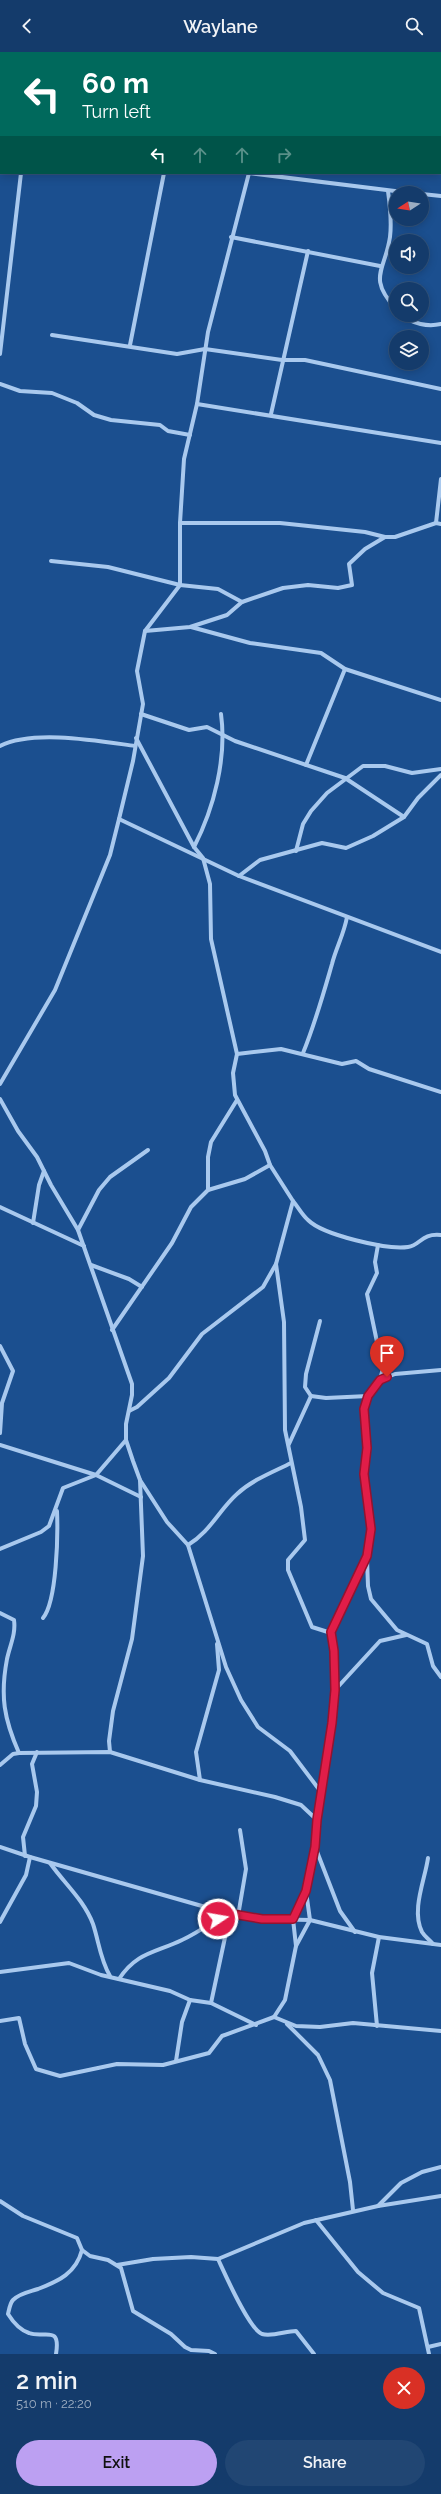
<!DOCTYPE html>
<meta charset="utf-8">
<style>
body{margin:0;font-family:Raleway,sans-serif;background:#214673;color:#f1f3f6;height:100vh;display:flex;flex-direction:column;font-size:15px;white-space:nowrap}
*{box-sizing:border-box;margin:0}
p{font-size:13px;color:#9dadc1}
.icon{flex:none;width:22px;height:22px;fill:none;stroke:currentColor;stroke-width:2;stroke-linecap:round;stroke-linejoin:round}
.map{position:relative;height:2302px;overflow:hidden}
.drawer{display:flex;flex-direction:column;background:#143b6b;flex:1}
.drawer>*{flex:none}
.banner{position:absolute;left:0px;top:0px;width:441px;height:122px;box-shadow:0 2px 10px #0003,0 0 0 1px #33557e;background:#00695c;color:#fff;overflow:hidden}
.needle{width:26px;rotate:258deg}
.fabs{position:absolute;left:389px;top:134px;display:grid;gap:8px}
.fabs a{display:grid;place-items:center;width:40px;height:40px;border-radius:50%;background:#143b6b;box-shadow:0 2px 10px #0003,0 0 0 1px #33557e;font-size:20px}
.pin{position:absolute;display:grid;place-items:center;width:34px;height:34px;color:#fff;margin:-41px -17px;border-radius:50% 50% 50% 0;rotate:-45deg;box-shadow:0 0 4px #0007}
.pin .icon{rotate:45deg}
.me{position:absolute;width:44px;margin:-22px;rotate:78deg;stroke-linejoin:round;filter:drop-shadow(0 0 3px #0008)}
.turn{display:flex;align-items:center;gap:14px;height:84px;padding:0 16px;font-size:18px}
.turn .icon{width:52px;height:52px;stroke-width:2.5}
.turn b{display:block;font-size:28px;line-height:34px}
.lanes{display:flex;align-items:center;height:38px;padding:0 16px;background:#0003;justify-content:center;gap:20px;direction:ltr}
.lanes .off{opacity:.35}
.round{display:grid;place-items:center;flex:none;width:42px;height:42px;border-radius:21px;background:#214673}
.summary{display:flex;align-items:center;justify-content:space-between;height:68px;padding:0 16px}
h1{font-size:24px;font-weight:600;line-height:30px}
.primary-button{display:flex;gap:8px;margin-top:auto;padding:8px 16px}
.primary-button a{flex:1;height:46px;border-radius:24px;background:#bca0f2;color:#111;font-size:16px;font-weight:600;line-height:46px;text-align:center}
.primary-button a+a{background:#214673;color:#f1f3f6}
header{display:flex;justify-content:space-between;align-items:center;height:52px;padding:0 16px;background:#143b6b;font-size:18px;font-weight:600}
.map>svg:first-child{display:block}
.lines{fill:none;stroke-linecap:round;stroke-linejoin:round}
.stream{stroke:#9cc4f0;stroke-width:2.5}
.street{stroke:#a9c9ee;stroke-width:4}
.highway{stroke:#fff;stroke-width:12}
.route-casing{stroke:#92132f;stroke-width:10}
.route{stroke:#e11d48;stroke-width:7}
</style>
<header><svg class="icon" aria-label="back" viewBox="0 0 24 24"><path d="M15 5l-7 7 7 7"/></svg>Waylane<svg class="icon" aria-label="search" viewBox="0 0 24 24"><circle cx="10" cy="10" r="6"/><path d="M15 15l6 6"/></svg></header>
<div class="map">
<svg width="441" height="2302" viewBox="0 0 441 2302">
<rect width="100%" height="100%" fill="#1b4f8f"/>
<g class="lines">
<g class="stream">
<polyline points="38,1 39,0"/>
<polyline points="0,84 1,82"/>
</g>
<g class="street">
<polyline points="249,121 411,141"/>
<path d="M388 139C390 154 392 170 390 185 385 219 367 225 396 257"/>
<polyline points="422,142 441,144"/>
<polyline points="231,185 380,214"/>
<path d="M403 263C412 272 428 275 441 272"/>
<polyline points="52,283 177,302 205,297 282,308 305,308 441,337"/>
<polyline points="130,293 164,121"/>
<polyline points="0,302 21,121"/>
<polyline points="0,332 20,339 52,341 77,351 94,363 111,368 160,373 168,379 190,383"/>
<polyline points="197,352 441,391"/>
<polyline points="271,362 308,199"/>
<polyline points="180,471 280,471 365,480 385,485 395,485 436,471 441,472"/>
<polyline points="436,471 441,427"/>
<polyline points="51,509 108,515 180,533 218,537 242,550"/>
<polyline points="191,575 250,591 321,601 345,617 441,648"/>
<polyline points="145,579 190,575 227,563 242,550 283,536 308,533 338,536 352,533 349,512 365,497 385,485"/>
<polyline points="141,662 189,678 207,675 235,689 345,726 404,765"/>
<path d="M0 694C33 677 99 689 135 694"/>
<polyline points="306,713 345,617"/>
<polyline points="119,767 239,824 441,900"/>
<path d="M194 795C214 756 227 706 221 662"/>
<polyline points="296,799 303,772 311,759 327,741 363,714 385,714 412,721 441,717"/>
<polyline points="239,824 260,808 322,791 346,796 373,784 404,765 418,746 441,723"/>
<path d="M303 1001C315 972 323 943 332 912 336 896 344 882 347 865"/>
<polyline points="237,1002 281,997 342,1012 356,1009 369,1017 441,1040"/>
<polyline points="0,1032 55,938 110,803 119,767 133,709 143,652 137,619 145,579 180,533 180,471 184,407 197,352 208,280 249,121"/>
<polyline points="0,1047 18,1079 37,1105 51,1133 78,1178 132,1332 132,1343 126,1372 126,1388 133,1409 140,1428 167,1470 188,1493 226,1615 241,1648 258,1675 290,1699 321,1740"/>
<polyline points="208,1138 208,1105 211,1090 237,1048"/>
<path d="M293 1149C298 1155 302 1163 308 1168 323 1183 387 1198 408 1195 421 1193 421 1181 441 1183"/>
<polyline points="0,1155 84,1194"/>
<polyline points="33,1171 39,1133 44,1119"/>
<polyline points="78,1178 99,1138 110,1125 148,1098"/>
<polyline points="378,1193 375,1210 377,1221 367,1242 377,1290 383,1299 384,1312 380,1328"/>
<polyline points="91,1213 129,1227 142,1235"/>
<polyline points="112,1278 172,1191 191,1155 208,1138 245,1127 270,1113"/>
<polyline points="0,1294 13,1319 2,1351 0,1381"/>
<polyline points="311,1344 305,1335 306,1322 320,1269"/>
<polyline points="129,1359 137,1355 169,1326 202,1282 263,1235 276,1212"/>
<polyline points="289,1392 311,1344 326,1346 368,1344"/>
<polyline points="0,1393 96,1423 141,1445"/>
<path d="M188 1493C210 1480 219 1458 237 1442 252 1428 273 1420 291 1411"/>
<polyline points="0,1497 41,1480 49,1474 63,1436 96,1423 126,1388"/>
<polyline points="367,1507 368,1534 371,1547 397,1578 427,1592 433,1614 441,1625"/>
<path d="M0 1561 14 1568C16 1582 10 1593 7 1607 0 1644 4 1667 19 1701"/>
<path d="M43 1566C57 1549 58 1482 57 1459"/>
<polyline points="331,1581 367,1504 371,1477 364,1422 367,1396 364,1357 368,1344 380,1328 395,1322 441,1318"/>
<polyline points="335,1638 380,1589 406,1583"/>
<polyline points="110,1700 109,1689 113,1659 132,1587 143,1504 140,1428"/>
<polyline points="0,1713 13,1702 19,1701 110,1700 200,1728 275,1745 301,1753 317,1768"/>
<polyline points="200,1728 196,1700 219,1618 217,1592"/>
<polyline points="0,1795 30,1805 26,1823 0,1870"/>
<polyline points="316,1797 340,1859 355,1880"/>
<polyline points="25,1804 23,1785 36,1754 37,1740 32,1712 37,1700"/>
<polyline points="30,1805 230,1862 262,1867 310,1868 379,1885 441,1893"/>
<path d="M428 1806C425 1828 411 1858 422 1880 425 1885 430 1888 433 1892"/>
<path d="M50 1811C64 1831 84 1848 93 1872 99 1890 100 1907 110 1924"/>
<polyline points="238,1864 246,1817 240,1778"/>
<polyline points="296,1894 293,1867 305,1840"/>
<polyline points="0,1920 69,1911 101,1923 170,1939 190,1948 211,1951 256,1973"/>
<path d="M119 1927C137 1900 155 1901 182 1888 198 1881 212 1870 227 1861"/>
<polyline points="211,1951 230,1862"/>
<polyline points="274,1965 296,1974 320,1975 353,1971 441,1979"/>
<polyline points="0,1969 19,1966 25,1992 36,2017 60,2024 117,2012 163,2013 209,2001 222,1984 274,1965 285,1948 296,1894 310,1868 306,1839 315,1795 317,1768 335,1638 334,1599 331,1581 312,1575 288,1518 288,1508 305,1488 301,1455 285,1378 284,1270 276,1212 293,1149 270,1113 265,1099 235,1043 233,1021 237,1002 211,887 210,832 203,806 194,795 136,686"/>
<polyline points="287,1972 318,2003 330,2028 350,2130 353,2158"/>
<polyline points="377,1974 372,1921 379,1885"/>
<polyline points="176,2009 182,1970 190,1948"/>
<path d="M0 2149 23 2164 77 2186 82 2198C76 2221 59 2229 38 2237 29 2240 20 2241 13 2248 10 2251 9 2258 8 2262 13 2270 20 2278 29 2281 44 2287 61 2272 56 2302"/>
<polyline points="378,2154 441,2144"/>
<polyline points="316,2168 358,2220 383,2241 419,2256 429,2302"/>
<polyline points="82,2198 90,2204 108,2208 121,2216 133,2259 171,2282 185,2295 191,2298 209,2299 215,2302"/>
<path d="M218 2207C225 2222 249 2277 262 2282 272 2285 286 2279 296 2279L314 2302"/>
<polyline points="117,2213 153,2207 191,2205 218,2207 304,2171 378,2154 401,2131 422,2120 441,2115"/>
<polyline points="428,2295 441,2292"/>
</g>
<g class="highway">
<polyline points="0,26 1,26"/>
<polyline points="440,89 441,89"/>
</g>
</g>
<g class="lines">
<g class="route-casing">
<polyline id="route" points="218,1867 227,1861 262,1867 293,1867 306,1839 315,1795 317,1768 332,1671 335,1638 334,1599 331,1580 367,1504 371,1477 364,1422 367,1396 364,1357 368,1344 380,1328 387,1325"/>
</g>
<use href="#route" class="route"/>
</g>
</svg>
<div class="fabs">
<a><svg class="needle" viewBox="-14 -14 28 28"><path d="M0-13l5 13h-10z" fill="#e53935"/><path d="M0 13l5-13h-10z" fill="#9dadc1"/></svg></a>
<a><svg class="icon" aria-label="sound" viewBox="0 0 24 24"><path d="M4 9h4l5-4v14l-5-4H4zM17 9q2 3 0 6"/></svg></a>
<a><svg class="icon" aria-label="search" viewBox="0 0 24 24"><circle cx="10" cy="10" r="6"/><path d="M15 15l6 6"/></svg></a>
<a><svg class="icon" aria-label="layers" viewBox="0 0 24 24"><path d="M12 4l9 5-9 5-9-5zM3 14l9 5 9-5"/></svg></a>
</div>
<div class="pin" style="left:387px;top:1325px;background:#d93025"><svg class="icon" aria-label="arrive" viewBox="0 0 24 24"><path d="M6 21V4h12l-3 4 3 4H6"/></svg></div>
<svg class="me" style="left:218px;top:1867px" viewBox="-20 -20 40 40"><circle r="17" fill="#e11d48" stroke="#fff" stroke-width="3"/><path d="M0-11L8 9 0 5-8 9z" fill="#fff"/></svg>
<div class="banner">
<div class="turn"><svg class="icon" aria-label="left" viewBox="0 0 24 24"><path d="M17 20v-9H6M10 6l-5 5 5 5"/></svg><div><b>60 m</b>Turn left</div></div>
<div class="lanes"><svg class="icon" aria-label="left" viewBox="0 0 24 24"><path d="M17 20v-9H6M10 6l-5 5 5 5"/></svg><svg class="icon off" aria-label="ahead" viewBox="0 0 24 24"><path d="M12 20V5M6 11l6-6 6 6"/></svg><svg class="icon off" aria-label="ahead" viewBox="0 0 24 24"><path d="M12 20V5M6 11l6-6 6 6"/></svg><svg class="icon off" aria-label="right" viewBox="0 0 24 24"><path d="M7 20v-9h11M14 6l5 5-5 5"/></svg></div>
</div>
</div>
<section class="drawer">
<div class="summary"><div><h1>2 min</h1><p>510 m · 22:20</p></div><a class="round" style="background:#d93025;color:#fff"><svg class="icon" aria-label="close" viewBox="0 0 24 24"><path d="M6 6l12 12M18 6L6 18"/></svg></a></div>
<div class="primary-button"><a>Exit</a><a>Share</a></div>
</section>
